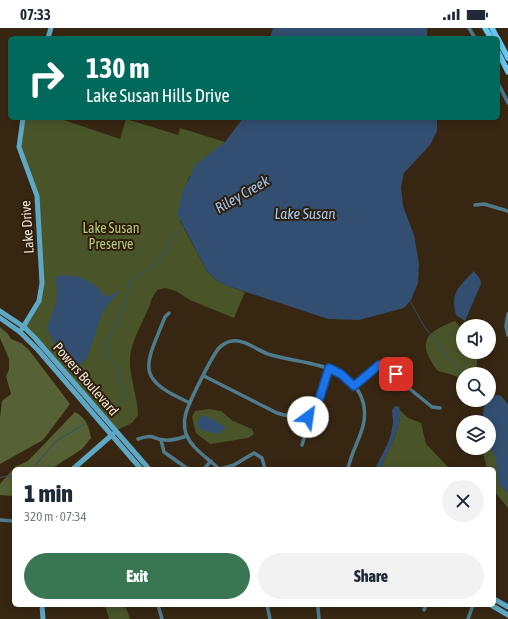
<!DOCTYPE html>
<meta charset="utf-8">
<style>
body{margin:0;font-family:"Asap Condensed",sans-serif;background:#f2f2f3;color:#1f2937;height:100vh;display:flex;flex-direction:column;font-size:15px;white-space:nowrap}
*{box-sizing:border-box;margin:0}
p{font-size:13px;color:#747a83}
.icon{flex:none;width:22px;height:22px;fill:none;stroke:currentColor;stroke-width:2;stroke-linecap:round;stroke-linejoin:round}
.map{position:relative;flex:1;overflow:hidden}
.details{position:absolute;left:12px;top:439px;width:484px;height:140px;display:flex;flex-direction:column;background:#fff;border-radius:6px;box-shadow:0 2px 10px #0003}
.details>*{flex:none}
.hud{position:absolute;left:8px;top:8px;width:492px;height:84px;border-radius:6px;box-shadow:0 2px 10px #0003;background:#00695c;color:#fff;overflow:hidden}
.fabs{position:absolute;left:456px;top:291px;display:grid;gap:8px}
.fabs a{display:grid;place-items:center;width:40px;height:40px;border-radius:50%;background:#fff;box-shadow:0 2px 10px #0003;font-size:20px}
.pin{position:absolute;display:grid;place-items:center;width:34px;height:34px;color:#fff;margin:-17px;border-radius:8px;box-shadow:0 2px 6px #0006}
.me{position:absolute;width:44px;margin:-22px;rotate:31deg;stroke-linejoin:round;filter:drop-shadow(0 0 3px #0008)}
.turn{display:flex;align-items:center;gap:14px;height:84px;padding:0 12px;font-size:18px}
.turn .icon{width:52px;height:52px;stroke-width:2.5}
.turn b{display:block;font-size:28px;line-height:34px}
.round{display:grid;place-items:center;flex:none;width:42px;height:42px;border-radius:21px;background:#f2f2f3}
.overview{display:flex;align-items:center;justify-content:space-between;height:68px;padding:0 12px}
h1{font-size:24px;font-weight:800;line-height:30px}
.primary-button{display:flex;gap:8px;margin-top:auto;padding:8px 12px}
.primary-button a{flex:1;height:46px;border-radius:24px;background:#387751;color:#fff;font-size:16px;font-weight:800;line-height:46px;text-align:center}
.primary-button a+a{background:#f2f2f3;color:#1f2937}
.status{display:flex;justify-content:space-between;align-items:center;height:28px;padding:0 20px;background:#fff;direction:ltr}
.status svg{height:11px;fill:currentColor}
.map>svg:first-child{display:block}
.green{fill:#495529}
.forest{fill:#566135}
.water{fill:#324f71}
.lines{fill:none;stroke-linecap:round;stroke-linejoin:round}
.stream{stroke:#324f71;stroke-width:1}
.street{stroke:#4e7b8e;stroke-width:3.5}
.secondary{stroke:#5ea8c6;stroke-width:5}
.primary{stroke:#69cbf2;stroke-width:5.5}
.route-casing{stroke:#114b97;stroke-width:10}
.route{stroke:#1a73e8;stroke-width:7}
.labels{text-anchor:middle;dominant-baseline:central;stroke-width:4;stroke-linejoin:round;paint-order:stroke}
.street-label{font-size:14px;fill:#ede2d5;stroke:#2d1d09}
.park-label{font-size:14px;fill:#b5c981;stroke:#2d1d09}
.water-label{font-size:15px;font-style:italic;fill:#a0c7f5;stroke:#2d1d09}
</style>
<div class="status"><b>07:33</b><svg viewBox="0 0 49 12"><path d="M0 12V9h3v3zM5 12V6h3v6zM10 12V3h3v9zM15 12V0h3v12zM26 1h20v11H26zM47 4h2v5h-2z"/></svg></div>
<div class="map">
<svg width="508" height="591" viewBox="0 0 508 591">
<rect width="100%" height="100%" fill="#372712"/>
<g class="green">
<path d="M23 90H58L120 111 126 91 178 107 180 100 225 114 189 149 181 172 180 193 207 243 216 252 225 257 245 264 234 290 190 272 176 263 165 260 157 262 152 270C147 287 137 302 132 319 125 340 138 366 138 387L132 395 115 403 24 299 41 264 37 168 20 127Z"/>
<path d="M455 293 463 302V324H478L476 346H463V354L456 348 438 343C416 315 425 304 455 293Z"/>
<polygon points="209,381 221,383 233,393 252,401 254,406 248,410 210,416 196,405 192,389 195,383"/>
<path d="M400 382 408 390 421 395 426 416 450 441H381C387 421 402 403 400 382Z"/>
<path d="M489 416C491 421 495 426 497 431 500 444 495 456 508 464V480L494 463V441H487L482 420H489Z"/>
<polygon points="105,577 125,577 130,591 109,591"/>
</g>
<g class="forest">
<polygon points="0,299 8,306 11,311 21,315 29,322 70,376 43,412 0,436 0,390 2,373 11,366 6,348 9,342 9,331 0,310"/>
<path d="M75 384C86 390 89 398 91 410L82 421 51 441H14V468L0 467V456L15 439 28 433Z"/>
</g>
<g class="water">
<polygon points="273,0 427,0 427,10 270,10"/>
<polygon points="243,90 437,90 437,103 430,117 404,145 401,159 403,178 414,207 419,236 418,255 411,272 404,280 359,292 328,291 225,257 216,252 207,243 177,186 183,163 196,136 225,114"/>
<path d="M474 243 480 251 481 256 465 293 456 287C450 264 459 259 474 243Z"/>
<path d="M61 247C73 247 86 250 96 258 100 261 102 266 107 269L120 262 103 283 87 330 79 338C65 333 52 314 47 300L56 275 57 263 55 249Z"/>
<polygon points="497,367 501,368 508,376 508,464 499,457 498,451 496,431 489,416 489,394 482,394 485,372 489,372 489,370"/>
<path d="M395 378 399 379C405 397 386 424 381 441H375L387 417 391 406 393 394 392 382Z"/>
<polygon points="204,387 226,399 219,406 201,402 197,396 198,392"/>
</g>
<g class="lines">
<g class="stream">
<polyline points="125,260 131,253"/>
<polyline points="410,273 424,298 463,348"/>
<path d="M111 380C119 376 123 371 127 363L120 352 117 338 107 327 106 321 107 312 118 293 132 252 143 244 157 236 177 205 184 199"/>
<polyline points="32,441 56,413 85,396"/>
<polyline points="0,450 6,448 14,449"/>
</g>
<g class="street">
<polyline points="469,0 475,10"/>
<polyline points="498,55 508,75"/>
<polyline points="475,177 484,176 508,183"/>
<path d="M169 285 165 289C145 339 134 350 190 375"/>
<polyline points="508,286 506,298 508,307"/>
<path d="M204 348 277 385C313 398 322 367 329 340"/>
<polyline points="354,358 379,337 386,337 393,341 405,357 432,379 440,380"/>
<path d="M138 411C157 405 151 412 166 412 173 413 180 410 187 408"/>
<polyline points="161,412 164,424 188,441"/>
<polyline points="302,417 309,393 306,384"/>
<polyline points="204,441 211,433"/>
<path d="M219 441C208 430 192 421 186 406 184 399 184 392 186 385 189 374 212 328 219 320 222 317 228 313 232 313 244 311 257 322 268 326 302 337 351 333 363 374 370 399 352 418 348 441"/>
<polyline points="220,441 234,437 254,425 262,430 265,441"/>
<polyline points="0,492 14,493"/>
<polyline points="158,577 162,591"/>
<polyline points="267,577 270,591"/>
<polyline points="318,580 319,591"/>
<polyline points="424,582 426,577"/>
<polyline points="468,591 473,577"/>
</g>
<g class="secondary">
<polyline points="48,10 51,0"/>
<polyline points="0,283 24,299 35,310 149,441"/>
<polyline points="0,290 20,304 38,322 141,441"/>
<polyline points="20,304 39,273 42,255 37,168 19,119 23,90"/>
<polyline points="73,441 113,406"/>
<polyline points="494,571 508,579"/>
<polyline points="42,577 43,591"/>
<polyline points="491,577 508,587"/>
</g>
<g class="primary">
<polyline points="485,0 491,10"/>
<polyline points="492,0 497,10"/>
<polyline points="498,11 508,30"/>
<polyline points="498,24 508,44"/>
</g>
</g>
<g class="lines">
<g class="route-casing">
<polyline id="route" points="308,389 306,384 319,372 329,340 341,346 354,358 379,337 389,338 396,346"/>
</g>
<use href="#route" class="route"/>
</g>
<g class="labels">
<g class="street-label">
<text transform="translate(27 199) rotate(-94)">Lake Drive</text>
<text transform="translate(86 351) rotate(49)">Powers Boulevard</text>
</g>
<g class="park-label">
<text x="111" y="200">Lake Susan<tspan x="111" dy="16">Preserve</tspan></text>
</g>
<g class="water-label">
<text transform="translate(242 166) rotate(-30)">Riley Creek</text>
<text x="305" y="185">Lake Susan</text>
</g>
</g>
</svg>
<div class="fabs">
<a><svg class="icon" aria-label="sound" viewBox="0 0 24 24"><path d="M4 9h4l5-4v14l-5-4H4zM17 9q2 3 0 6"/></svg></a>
<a><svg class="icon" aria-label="search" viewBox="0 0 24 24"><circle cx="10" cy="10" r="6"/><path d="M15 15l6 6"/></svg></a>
<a><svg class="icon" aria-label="layers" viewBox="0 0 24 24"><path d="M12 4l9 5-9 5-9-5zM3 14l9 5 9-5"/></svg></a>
</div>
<div class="pin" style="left:396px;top:346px;background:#d93025"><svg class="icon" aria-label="arrive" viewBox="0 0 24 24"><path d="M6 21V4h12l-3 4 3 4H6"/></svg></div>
<svg class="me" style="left:308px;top:389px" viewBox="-20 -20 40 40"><circle r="19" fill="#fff"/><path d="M0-13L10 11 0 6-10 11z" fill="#1a73e8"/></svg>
<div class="hud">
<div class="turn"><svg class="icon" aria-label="right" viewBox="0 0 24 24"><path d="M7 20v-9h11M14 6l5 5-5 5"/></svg><div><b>130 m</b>Lake Susan Hills Drive</div></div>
</div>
<section class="details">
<div class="overview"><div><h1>1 min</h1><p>320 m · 07:34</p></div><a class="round"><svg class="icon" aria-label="close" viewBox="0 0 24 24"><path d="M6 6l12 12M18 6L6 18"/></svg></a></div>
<div class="primary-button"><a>Exit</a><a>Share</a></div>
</section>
</div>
